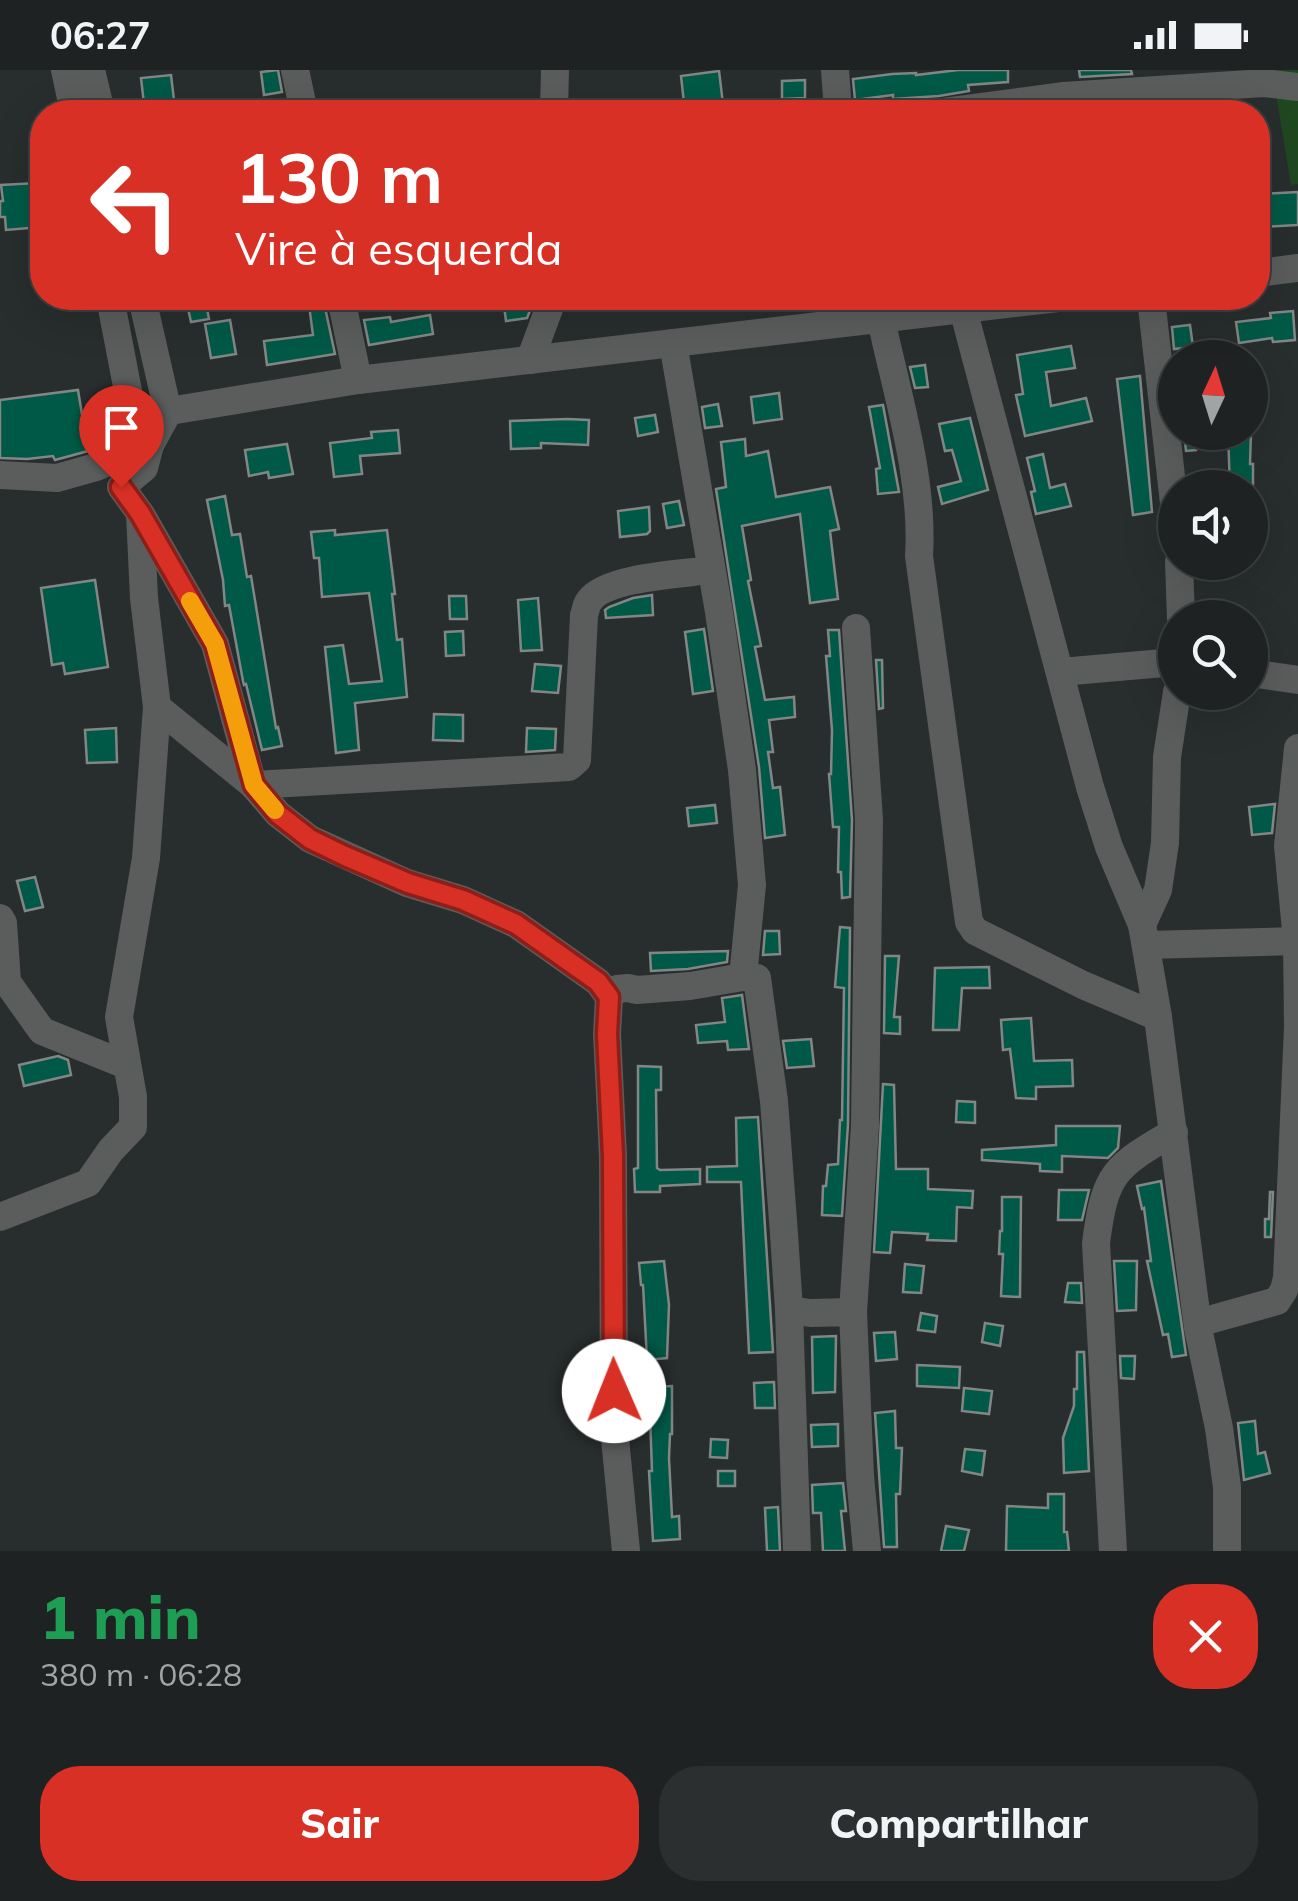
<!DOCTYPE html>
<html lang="pt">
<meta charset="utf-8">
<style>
body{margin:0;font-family:Mulish,sans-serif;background:#2b2f2f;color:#f1f3f6;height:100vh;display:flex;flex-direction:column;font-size:38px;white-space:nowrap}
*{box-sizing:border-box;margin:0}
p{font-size:32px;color:#a1a4a5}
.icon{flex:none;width:55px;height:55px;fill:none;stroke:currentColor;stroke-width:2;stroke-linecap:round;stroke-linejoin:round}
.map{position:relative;height:1481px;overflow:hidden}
.panel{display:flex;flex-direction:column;background:#1e2222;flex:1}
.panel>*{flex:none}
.top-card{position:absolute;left:30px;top:30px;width:1240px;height:210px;border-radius:40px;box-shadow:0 10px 40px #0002,0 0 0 2px #3c3f40;background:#d93025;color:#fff;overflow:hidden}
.needle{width:65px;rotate:4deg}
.buttons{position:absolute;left:1158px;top:270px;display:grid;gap:20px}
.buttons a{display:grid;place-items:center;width:110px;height:110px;border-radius:50%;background:#1e2222;box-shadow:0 10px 40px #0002,0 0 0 2px #3c3f40;font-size:50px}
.pin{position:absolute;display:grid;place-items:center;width:85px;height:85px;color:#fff;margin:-102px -42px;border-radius:50% 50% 50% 0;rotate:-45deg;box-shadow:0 0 10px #0007}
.pin .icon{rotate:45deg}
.me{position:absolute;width:110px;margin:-55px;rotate:359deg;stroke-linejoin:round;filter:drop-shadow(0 0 8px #0008)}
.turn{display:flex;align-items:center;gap:35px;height:210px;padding:0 40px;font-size:45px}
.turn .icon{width:130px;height:130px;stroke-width:2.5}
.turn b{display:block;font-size:70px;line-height:85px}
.round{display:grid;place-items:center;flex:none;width:105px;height:105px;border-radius:40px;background:#2b2f2f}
.overview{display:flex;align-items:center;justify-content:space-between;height:170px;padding:0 40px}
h1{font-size:60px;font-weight:800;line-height:75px;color:#1e9e55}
.primary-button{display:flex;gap:20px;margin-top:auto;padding:20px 40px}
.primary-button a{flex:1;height:115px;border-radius:40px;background:#d93025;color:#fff;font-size:40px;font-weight:800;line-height:115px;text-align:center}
.primary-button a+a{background:#2b2f2f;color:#f1f3f6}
.status{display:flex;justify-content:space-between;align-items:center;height:70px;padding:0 50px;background:#1e2222;direction:ltr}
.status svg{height:28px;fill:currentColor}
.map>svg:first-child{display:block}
.green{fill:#1f4821}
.building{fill:#005946;stroke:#828685;stroke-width:2.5}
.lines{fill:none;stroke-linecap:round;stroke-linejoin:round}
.minor{stroke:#5b5d5d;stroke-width:28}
.route-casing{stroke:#8d1f18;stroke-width:25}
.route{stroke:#d93025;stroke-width:18}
.slow{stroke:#f59e0b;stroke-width:18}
</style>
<div class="status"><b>06:27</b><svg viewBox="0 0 49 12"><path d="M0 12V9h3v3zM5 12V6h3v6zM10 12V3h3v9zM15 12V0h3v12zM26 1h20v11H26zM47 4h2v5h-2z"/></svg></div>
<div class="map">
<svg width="1298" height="1481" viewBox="0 0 1298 1481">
<rect width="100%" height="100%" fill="#282d2d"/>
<polygon class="green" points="1272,0 1298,0 1298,114 1291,115"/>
<g class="building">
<polygon points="278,0 282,22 264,25 261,2"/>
<polygon points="958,0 1008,0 1008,12 968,15 969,21 939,26 893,29 893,25 855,30 853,9 892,4 916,3 916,5"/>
<polygon points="1079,0 1131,0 1132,4 1080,7"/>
<polygon points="719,1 724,42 685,42 681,6"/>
<polygon points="171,5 174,30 144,34 141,8"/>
<polygon points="805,10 805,28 782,29 782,11"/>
<polygon points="37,113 40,157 6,160 5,147 0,147 0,131 3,131 1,115"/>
<polygon points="1298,122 1298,155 1258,157 1258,124"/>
<polygon points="197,228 205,228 209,249 191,252 186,229"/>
<polygon points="503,228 535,228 527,248 506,251"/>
<polygon points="324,233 335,284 267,295 264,271 313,265 309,235"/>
<polygon points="1293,241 1295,270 1273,272 1272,268 1239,273 1236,252 1271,248 1270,243"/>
<polygon points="430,245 433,264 369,275 364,250 390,247 391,252"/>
<polygon points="230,250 236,284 211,288 205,254"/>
<polygon points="1190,255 1193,277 1174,279 1172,257"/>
<polygon points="1071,276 1075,298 1046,302 1051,336 1086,328 1092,351 1025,366 1016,325 1023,324 1017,285"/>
<polygon points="925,295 928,317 915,318 910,297"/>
<polygon points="1140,306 1152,442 1133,445 1117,309"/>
<polygon points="78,320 88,381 55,390 53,386 27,389 0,388 0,330"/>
<polygon points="779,323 782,349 754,353 751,327"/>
<polygon points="718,334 722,356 705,358 702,337"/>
<polygon points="883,335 899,422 878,424 876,399 880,398 869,337"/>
<polygon points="655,345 658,362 638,366 635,348"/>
<polygon points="970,348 988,420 942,434 938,417 961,411 952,380 945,381 939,354"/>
<polygon points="567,349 589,350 588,375 541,373 541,378 511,379 510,351"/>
<polygon points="398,360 400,383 360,386 362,404 334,407 330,373 372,368 371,362"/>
<polygon points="1184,362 1196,362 1196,380 1186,381"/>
<polygon points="1228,362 1251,362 1250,394 1253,394 1253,418 1230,418"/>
<polygon points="745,369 746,386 768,381 776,427 830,417 839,459 830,461 838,529 810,533 800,444 742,456 751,510 748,511 761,576 755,577 765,630 794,627 795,647 769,650 773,682 768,682 773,718 780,717 785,765 765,768 759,697 716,419 726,417 721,372"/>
<polygon points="287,374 293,404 269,408 268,402 249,406 245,380"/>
<polygon points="1043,384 1050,418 1065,414 1071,436 1036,444 1031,422 1035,421 1027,388"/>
<polygon points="225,426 232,465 240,464 247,507 251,506 276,658 278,657 282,676 262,680 246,614 244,615 243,611 229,535 225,536 223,510 207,430"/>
<polygon points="679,431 684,455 667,458 663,434"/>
<polygon points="649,437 650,461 647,464 620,467 618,441"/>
<polygon points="335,460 335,465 387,460 395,524 392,524 397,570 402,569 407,627 355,633 359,680 336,683 325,577 343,575 349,614 382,611 369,523 322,527 319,488 314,488 311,462"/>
<polygon points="95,510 108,597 65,604 63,593 52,595 41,518"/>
<polygon points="652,525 653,545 606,548 605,540 609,537 633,528"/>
<polygon points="449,526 466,526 467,549 450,549"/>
<polygon points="538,528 542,580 521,581 518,530"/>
<polygon points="704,559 713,621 693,624 685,562"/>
<polygon points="828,560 839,560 852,750 850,827 842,828 841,802 838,802 839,757 833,757 829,704 831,704 832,660 826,586 830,586"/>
<polygon points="463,561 464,585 446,586 445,562"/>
<polygon points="876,590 882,590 883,638 879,639"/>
<polygon points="535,594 561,596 558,623 532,621"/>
<polygon points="434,644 463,645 463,671 433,670"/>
<polygon points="116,658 117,692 87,693 85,660"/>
<polygon points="527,658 556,659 555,680 526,682"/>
<polygon points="1275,734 1272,763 1252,765 1249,737"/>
<polygon points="715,735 717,753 689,756 687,738"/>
<polygon points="35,807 43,837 25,841 17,811"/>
<polygon points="840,857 850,858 848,1054 842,1146 822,1145 823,1116 826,1116 828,1095 838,1094 840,1050 842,1050 844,918 835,917"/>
<polygon points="765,861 779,861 780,884 763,885"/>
<polygon points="728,881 727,892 688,899 651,901 650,883"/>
<polygon points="885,886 899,886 894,947 900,947 900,964 884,963"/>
<polygon points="989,897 990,918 962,918 959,960 933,960 935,898"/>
<polygon points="742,925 749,979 728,980 727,971 698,973 696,955 725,952 722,928"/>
<polygon points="1031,948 1034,991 1072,990 1073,1016 1036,1017 1036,1029 1016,1028 1010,979 1003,980 1001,950"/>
<polygon points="811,969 814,996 787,998 783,971"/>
<polygon points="58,986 68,990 71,1005 24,1016 19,995"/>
<polygon points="638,996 661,997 661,1020 656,1020 657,1098 660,1100 700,1099 700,1114 660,1116 660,1122 635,1122 634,1099 638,1098"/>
<polygon points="883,1014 894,1015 896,1099 928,1099 928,1119 973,1121 972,1138 957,1137 956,1171 927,1170 928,1164 892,1162 890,1183 874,1182"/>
<polygon points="957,1031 975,1032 975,1053 956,1052"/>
<polygon points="758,1047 773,1282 749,1283 741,1112 707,1112 707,1097 737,1096 736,1048"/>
<polygon points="1056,1056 1120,1056 1118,1078 1108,1088 1062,1086 1062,1102 1040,1101 1040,1094 982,1090 982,1080 1056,1075"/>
<polygon points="1161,1111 1186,1285 1172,1287 1168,1264 1163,1265 1147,1191 1151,1191 1144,1138 1142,1139 1137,1116"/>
<polygon points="1059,1120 1089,1120 1082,1150 1058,1150"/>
<polygon points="1270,1122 1273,1122 1271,1167 1265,1167 1265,1149 1269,1149"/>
<polygon points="1002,1127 1021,1127 1020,1227 1001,1226 1003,1184 999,1184 1000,1161 1002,1161"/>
<polygon points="664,1191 669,1235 667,1288 647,1290 643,1215 641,1215 639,1193"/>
<polygon points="1114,1191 1137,1191 1136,1240 1117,1241"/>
<polygon points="905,1194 924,1196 921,1223 903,1222"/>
<polygon points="1068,1213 1081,1213 1082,1233 1065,1232"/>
<polygon points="921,1243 937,1246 935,1262 918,1260"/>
<polygon points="985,1253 1003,1256 1000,1276 982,1272"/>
<polygon points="895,1262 897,1289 876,1291 874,1263"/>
<polygon points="836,1266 835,1322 813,1323 812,1267"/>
<polygon points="1077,1282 1084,1282 1089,1401 1064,1403 1063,1368 1074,1336 1074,1319 1077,1319"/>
<polygon points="1120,1286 1135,1286 1134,1309 1121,1308"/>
<polygon points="917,1295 960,1297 959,1318 917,1316"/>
<polygon points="774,1312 775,1338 755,1338 754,1313"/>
<polygon points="672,1316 672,1364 670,1364 669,1388 672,1447 679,1446 680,1469 653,1471 649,1401 652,1401 649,1317"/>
<polygon points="964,1318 992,1321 989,1344 962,1341"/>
<polygon points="895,1341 896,1378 902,1378 900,1424 896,1424 897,1477 884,1477 875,1343"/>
<polygon points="1255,1351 1258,1384 1265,1382 1270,1403 1244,1410 1238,1353"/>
<polygon points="838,1354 838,1376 812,1377 811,1355"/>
<polygon points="711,1369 728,1370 727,1388 710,1387"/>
<polygon points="965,1379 985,1381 982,1405 962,1401"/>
<rect x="718" y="1401" width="17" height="15"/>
<polygon points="843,1413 846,1441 841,1441 845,1481 823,1481 821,1443 813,1443 812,1415"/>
<polygon points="1048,1424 1064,1424 1064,1462 1067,1462 1069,1481 1006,1481 1007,1436 1048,1438"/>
<polygon points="778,1437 780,1481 767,1481 765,1438"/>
<polygon points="946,1456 969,1460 964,1481 941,1481"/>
</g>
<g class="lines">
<g class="minor">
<polyline points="65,0 74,42"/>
<polyline points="91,0 101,42"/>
<polyline points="295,0 304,42"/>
<polyline points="835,0 838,42"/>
<polyline points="554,42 555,0"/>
<polyline points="944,42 1064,26 1264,13 1298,17"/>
<polyline points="1258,203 1298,198"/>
<polyline points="110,228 133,347 142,361"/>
<polyline points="341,228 358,310"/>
<polyline points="1151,228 1175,442"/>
<polyline points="963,239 1090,717 1109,777 1142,855 1158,947 1198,1258 1219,1358 1227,1417 1227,1481"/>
<path d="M881 249C897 325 924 408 919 486L969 852 975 861 1083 915 1158 947"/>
<polyline points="673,273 719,542 742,700 752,815 743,907 757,908 774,1031 784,1164 789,1240 797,1481"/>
<polyline points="530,290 553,228"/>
<polyline points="133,347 358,310 1058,228"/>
<polyline points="0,405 57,408 96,397 150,375"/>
<path d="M142 446 215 574 253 715 569 697 577 690 584 545C586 540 586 534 590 530 607 507 683 504 711 500"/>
<polyline points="1179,492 1181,548"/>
<polyline points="1061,602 1175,592"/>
<polyline points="1250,603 1298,610"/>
<polyline points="157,637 253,715 278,744 310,769 407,813 463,830 516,854 598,912 609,927"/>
<polyline points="0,848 3,853 7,912 42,961 126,995"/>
<polyline points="1142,855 1158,820 1165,773 1167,687 1177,622"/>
<polyline points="1146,875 1297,871"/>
<polyline points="0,1147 88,1113 111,1080 133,1057 133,1027 119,947 146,788 157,637 144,528 140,443 121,417 144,398 150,375 168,342 142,228"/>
<polyline points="789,1240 810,1243 853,1242 860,1406 867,1481"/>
<polyline points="853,1242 865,1055 869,750 856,558"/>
<polyline points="1198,1253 1277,1231 1284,1220 1287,1208 1298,957 1297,871 1288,776 1298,678"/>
<polyline points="626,1481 614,1358 613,1086 607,964 609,927 617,919 628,918 637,920 690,916 743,907"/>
<path d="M1113 1481 1096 1173C1105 1103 1114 1097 1174 1062"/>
</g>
</g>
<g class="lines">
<g class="route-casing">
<polyline id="route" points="121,417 140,443 215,574 254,715 278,744 310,769 345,786 408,813 463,830 516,854 598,912 609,927 607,964 613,1086 614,1321"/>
</g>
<use href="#route" class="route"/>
<polyline class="slow" points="190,531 215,574 254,715 275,740"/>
</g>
</svg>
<div class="buttons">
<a><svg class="needle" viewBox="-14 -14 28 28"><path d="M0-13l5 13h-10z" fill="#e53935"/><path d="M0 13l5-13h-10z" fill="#a1a4a5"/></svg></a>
<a><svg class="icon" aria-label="sound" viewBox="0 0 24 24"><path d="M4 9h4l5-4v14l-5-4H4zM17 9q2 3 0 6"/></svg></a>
<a><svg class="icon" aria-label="search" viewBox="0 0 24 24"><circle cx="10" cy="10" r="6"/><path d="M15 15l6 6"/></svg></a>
</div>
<div class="pin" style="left:121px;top:417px;background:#d93025"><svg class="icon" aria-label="arrive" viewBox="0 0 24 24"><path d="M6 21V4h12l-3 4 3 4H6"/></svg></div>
<svg class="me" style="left:614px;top:1321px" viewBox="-20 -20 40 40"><circle r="19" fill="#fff"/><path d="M0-13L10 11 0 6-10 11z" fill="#d93025"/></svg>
<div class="top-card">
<div class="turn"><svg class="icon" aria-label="left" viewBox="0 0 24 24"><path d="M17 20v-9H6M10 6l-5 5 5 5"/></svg><div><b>130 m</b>Vire à esquerda</div></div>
</div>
</div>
<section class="panel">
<div class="overview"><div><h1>1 min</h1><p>380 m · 06:28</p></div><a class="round" style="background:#d93025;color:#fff"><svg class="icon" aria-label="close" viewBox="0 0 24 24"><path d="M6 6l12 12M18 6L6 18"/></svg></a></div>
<div class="primary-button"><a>Sair</a><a>Compartilhar</a></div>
</section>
